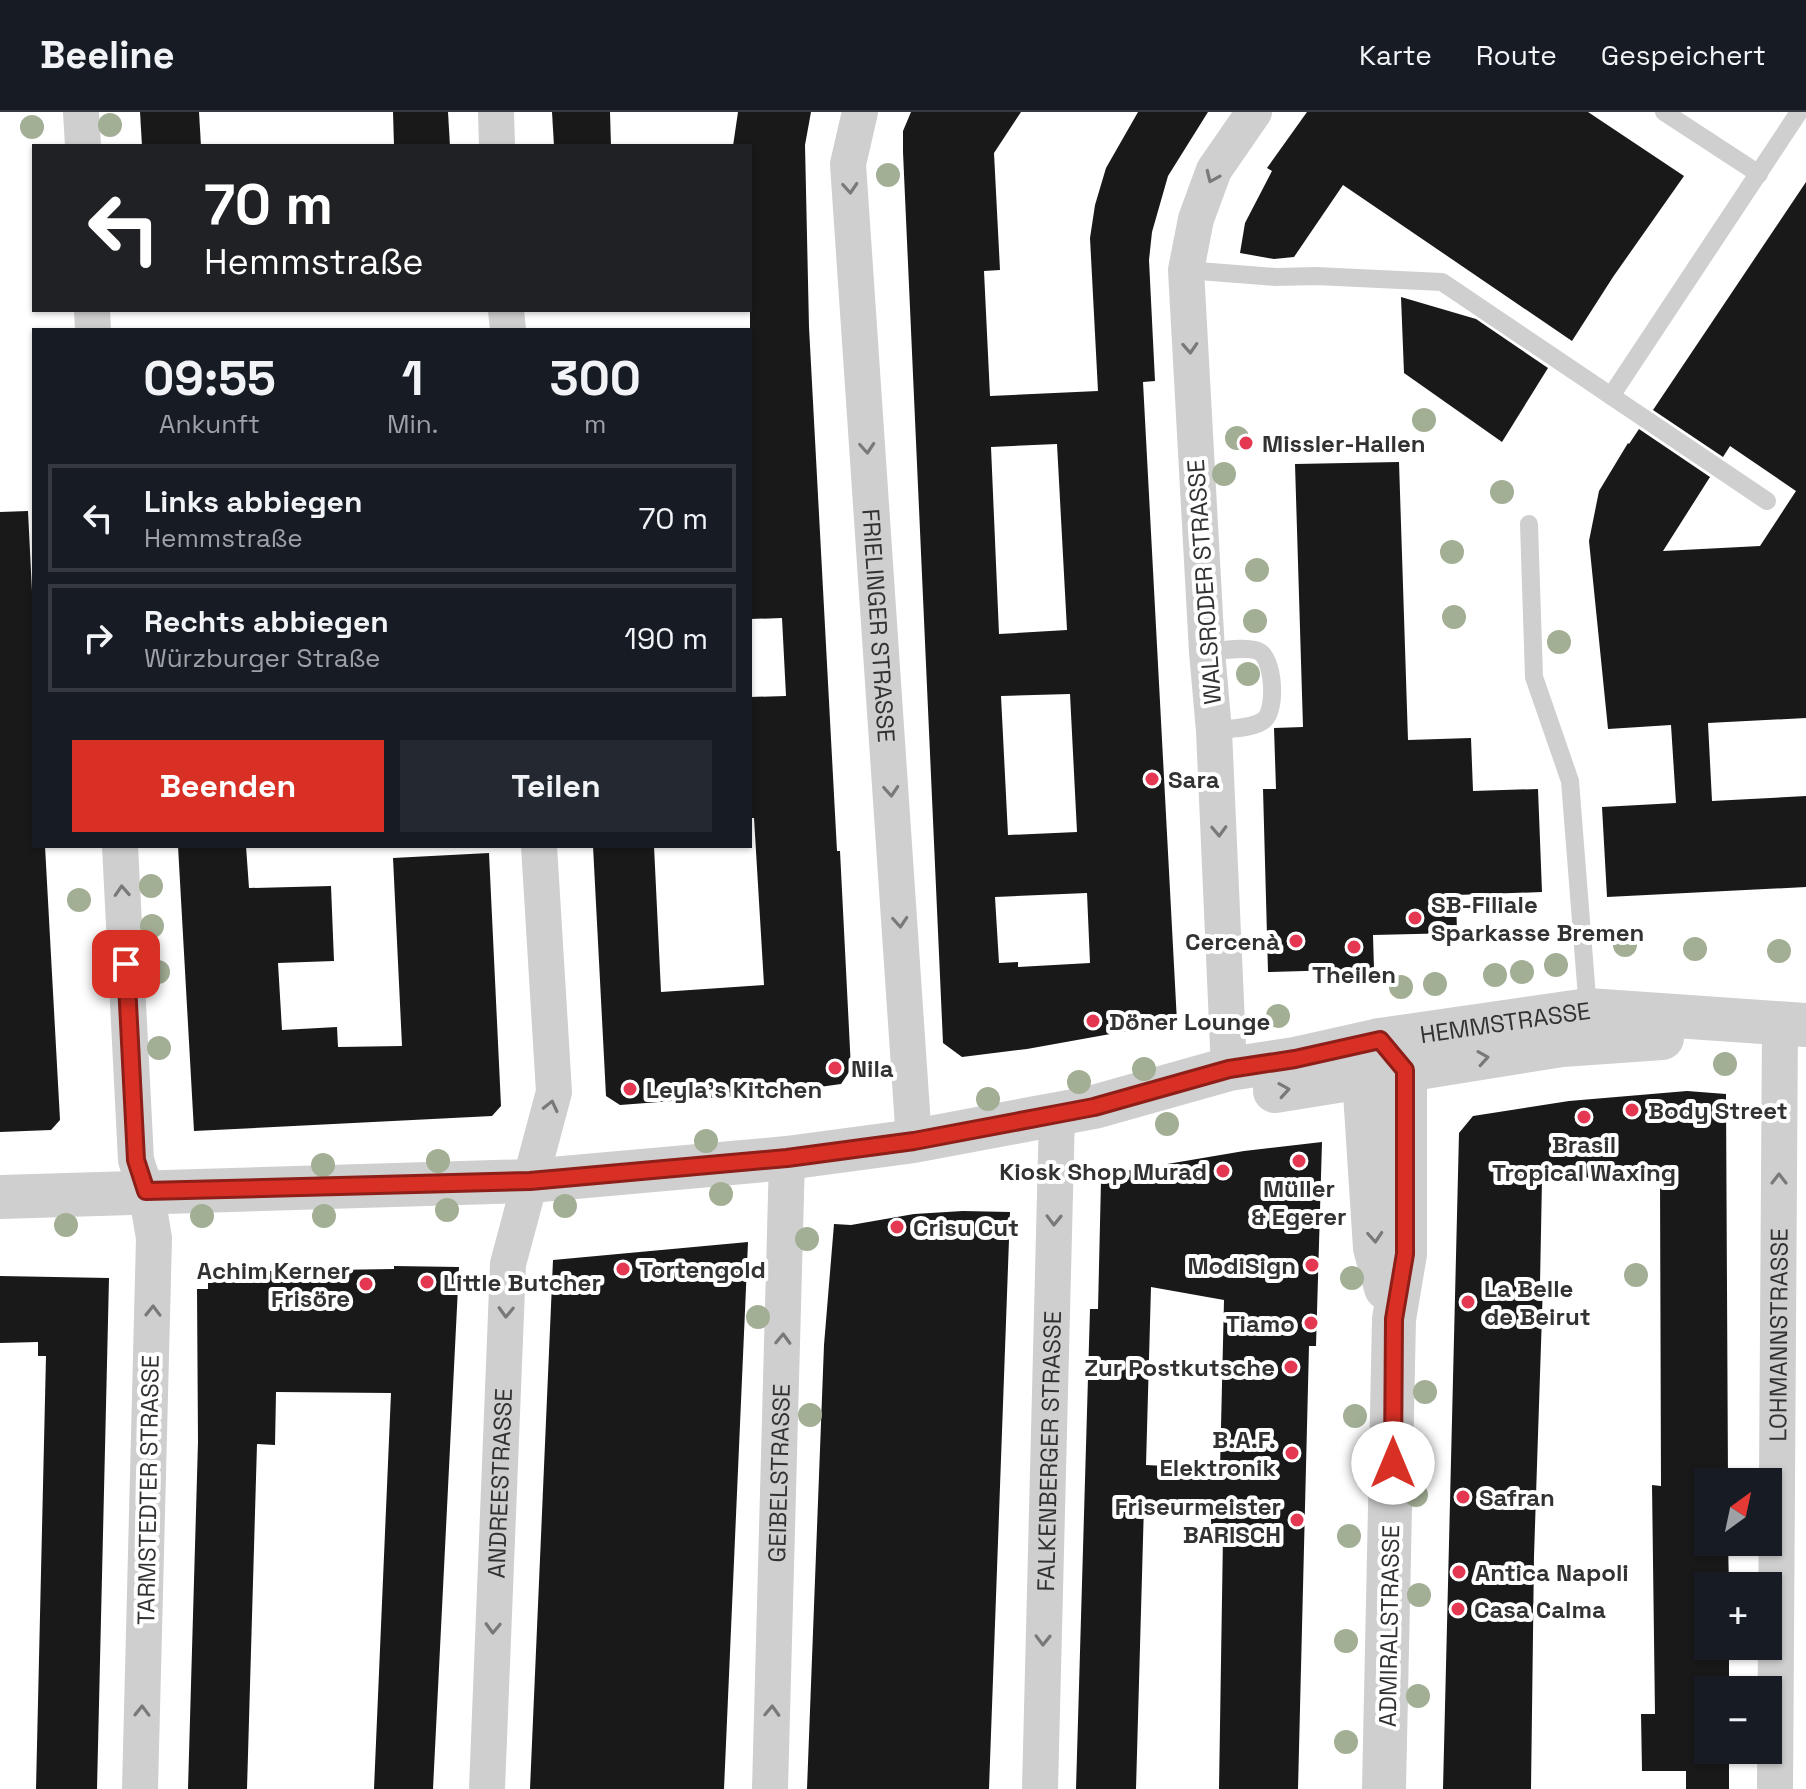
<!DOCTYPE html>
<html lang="de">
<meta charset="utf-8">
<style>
body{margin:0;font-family:"Space Grotesk",sans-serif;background:#242831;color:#f1f3f6;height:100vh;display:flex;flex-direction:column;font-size:30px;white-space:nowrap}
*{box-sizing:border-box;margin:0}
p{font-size:26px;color:#9ea1a6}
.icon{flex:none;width:44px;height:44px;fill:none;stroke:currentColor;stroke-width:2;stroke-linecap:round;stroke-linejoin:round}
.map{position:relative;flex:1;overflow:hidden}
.sheet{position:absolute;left:32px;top:216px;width:720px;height:520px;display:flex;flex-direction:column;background:#171b24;border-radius:0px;box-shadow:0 2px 6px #0004}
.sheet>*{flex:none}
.top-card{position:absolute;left:32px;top:32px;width:720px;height:168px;border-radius:0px;box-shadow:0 2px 6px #0004;background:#202124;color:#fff;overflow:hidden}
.needle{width:52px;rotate:33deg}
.tools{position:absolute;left:1694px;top:1356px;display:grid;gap:16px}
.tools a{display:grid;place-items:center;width:88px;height:88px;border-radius:0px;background:#171b24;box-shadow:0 2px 6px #0004;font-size:40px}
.pin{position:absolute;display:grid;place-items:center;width:68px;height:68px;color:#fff;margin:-34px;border-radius:16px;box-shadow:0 4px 12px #0006}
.me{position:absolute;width:88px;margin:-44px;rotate:0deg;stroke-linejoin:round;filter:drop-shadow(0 0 6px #0008)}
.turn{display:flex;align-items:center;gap:28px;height:168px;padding:0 40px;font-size:36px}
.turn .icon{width:104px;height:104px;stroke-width:2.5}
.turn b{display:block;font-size:56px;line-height:68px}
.eta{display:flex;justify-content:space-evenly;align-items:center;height:136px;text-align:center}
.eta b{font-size:48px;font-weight:700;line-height:56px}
.primary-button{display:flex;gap:16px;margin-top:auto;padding:16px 40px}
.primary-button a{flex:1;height:92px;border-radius:0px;background:#d93025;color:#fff;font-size:32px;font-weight:700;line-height:92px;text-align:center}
.primary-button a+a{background:#242831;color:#f1f3f6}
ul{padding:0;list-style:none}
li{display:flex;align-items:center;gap:24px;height:108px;margin:0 16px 12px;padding:0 24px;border:4px solid #363941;border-radius:0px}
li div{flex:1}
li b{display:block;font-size:30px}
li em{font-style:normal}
header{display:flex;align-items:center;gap:48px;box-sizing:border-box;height:112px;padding:0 40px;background:#171b24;border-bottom:2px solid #363941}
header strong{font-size:38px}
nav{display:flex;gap:44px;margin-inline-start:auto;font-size:28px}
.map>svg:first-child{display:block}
.building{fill:#191919;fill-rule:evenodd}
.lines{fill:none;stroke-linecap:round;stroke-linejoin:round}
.service{stroke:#cfcfcf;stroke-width:18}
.minor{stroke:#cfcfcf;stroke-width:36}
.tertiary{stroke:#cfcfcf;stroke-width:44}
.tree{fill:#a3af95}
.oneway{stroke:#797979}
.route-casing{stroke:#8d1f18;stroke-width:20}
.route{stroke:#d93025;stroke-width:14}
.poi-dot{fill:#e43852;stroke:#fff;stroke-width:3}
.labels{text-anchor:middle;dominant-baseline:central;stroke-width:8;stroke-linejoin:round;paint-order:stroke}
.poi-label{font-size:24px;font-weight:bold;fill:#323232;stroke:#fff;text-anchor:start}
.street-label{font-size:24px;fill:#323232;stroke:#fff}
</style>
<header>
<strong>Beeline</strong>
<nav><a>Karte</a><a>Route</a><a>Gespeichert</a></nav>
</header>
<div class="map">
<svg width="1806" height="1677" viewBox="0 0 1806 1677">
<rect width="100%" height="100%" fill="#fff"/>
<g class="building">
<polygon points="140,0 199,0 201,34 142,34"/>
<polygon points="393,0 448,0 450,34 394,34"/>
<polygon points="552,0 610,0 611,34 554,34"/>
<polygon points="738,0 811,0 805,33 809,215 837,739 840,739 851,957 841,972 776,981 620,993 606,984 593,734 654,734 661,880 764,873 754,706 750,706 750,585 786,584 782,506 750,507 750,34 733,34"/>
<path d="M911 0H1021L994 41 1000 158 984 159 990 284 1098 279 1090 126 1095 93 1106 56 1138 0H1208L1168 64 1152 120 1149 148 1155 269 1143 270 1177 910 1027 937 962 945 943 931 903 40V19ZM1057 332 1067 518 999 522 991 335ZM1070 582 1077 720 1008 723 1001 584ZM1087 781 1090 851 1018 855V850L999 851 995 785Z"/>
<polygon points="1307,0 1588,0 1684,64 1613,165 1572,229 1343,73 1294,145 1274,147 1240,141 1245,111 1272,59 1267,56"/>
<polygon points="1806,70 1806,606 1708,611 1712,689 1806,684 1806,775 1607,785 1602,695 1676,691 1671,613 1608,617 1589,429 1599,379 1628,331 1629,332 1639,317 1710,365 1663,439 1760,434 1796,379 1730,334 1723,345 1653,298"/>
<polygon points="1401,185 1476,207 1548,256 1502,330 1404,261"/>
<polygon points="1399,350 1408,628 1471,626 1473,679 1538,677 1542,780 1456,783 1457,821 1373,823 1374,857 1268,860 1263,677 1276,677 1274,616 1303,615 1295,352"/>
<polygon points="28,399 34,520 34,734 45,734 60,1008 51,1018 0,1020 0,400"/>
<polygon points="178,734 246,734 249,776 331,774 334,849 278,851 282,918 337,915 338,935 402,934 393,746 489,741 501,994 492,1004 194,1019"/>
<polygon points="1687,979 1726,982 1728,1370 1708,1370 1708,1430 1728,1430 1729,1474 1708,1474 1708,1534 1729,1534 1729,1578 1708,1578 1708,1638 1729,1638 1729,1677 1686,1677 1686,1659 1642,1659 1641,1602 1655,1602 1652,1373 1661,1374 1660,1063 1542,1067 1540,1172 1543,1172 1534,1444 1531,1677 1443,1677 1459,1021 1473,1004 1569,989"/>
<path d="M1322 1030 1316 1234H1309L1298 1677H1219L1223 1423 1211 1422V1396L1144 1392 1136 1677H1076L1090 1197H1098L1101 1069 1127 1070 1126 1059 1244 1039ZM1151 1175 1224 1188 1220 1357 1146 1353Z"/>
<polygon points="963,1099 1010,1100 989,1677 807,1677 824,1233 834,1112 851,1113 914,1102"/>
<polygon points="748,1130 724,1677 530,1677 553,1148"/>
<polygon points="394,1154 459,1155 433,1677 374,1677 391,1281 276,1280 275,1333 257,1332 247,1677 188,1677 198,1330 197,1177 208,1177 208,1160 394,1157"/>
<polygon points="0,1164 109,1166 97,1677 36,1677 46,1244 38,1244 38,1230 0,1231"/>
</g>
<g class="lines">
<g class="service">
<polyline points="1664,0 1759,62"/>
<polyline points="1186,158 1276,165 1316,164 1442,170 1767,389"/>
<polyline points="1611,284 1799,0"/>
<polyline points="1529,412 1534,565 1570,669 1588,898"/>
<path d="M1207 540C1221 539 1244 534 1258 539 1274 545 1277 598 1264 608 1253 617 1228 616 1214 619"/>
</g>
<g class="minor">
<polyline points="81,0 83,34"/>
<polyline points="496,0 497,34"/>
<path id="s1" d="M860 0 848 52 914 1029"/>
<polyline points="92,198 93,218"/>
<polyline points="506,198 508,218"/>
<polyline points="120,734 136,1048 146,1079 154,1126 140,1677"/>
<polyline points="1229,957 1214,619 1207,540 1186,158 1196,107 1214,58 1254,0"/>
<path id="s2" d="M487 1677 508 1152 554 980 539 734"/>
<path id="s3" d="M770 1677 787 1046"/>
<path id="s4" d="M1040 1677 1057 1002"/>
<path id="s5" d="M1775 1677 1780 912"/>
</g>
<g class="tertiary">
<polyline points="1380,928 1405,958 1405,1142 1394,1207 1384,1677"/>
<polyline points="1375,938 1364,965 1375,1136 1386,1176"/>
<polyline points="1275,979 1562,933 1662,926"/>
<path id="s6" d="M0 1085 530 1069 787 1046 914 1029 1057 1002 1094 995 1229 957 1295 947 1380 928 1588 898 1806 913"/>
</g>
</g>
<g class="tree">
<circle cx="110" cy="13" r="12"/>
<circle cx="32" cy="15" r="12"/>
<circle cx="888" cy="63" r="12"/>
<circle cx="1424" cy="308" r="12"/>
<circle cx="1237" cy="326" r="12"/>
<circle cx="1224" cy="362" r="12"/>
<circle cx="1502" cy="380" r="12"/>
<circle cx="1452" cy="440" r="12"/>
<circle cx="1257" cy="458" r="12"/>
<circle cx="1454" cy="505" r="12"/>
<circle cx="1255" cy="509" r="12"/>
<circle cx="1559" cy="530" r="12"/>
<circle cx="1248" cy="562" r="12"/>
<circle cx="151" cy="774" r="12"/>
<circle cx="79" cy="788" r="12"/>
<circle cx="152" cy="814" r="12"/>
<circle cx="1625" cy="833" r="12"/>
<circle cx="1695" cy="837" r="12"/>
<circle cx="1779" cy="839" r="12"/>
<circle cx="1556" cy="853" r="12"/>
<circle cx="158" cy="860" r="12"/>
<circle cx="1522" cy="860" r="12"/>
<circle cx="1495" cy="863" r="12"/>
<circle cx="1435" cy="872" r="12"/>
<circle cx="1401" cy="875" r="12"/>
<circle cx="1278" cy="904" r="12"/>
<circle cx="159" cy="936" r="12"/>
<circle cx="1725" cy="952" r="12"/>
<circle cx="1144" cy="957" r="12"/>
<circle cx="1079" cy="970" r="12"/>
<circle cx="988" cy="987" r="12"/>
<circle cx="1167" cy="1012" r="12"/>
<circle cx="706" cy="1029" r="12"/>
<circle cx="438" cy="1049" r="12"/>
<circle cx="323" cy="1053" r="12"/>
<circle cx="721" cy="1082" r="12"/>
<circle cx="565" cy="1094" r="12"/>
<circle cx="447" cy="1098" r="12"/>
<circle cx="202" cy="1104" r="12"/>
<circle cx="324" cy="1104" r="12"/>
<circle cx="66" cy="1113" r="12"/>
<circle cx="807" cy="1127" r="12"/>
<circle cx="1636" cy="1163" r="12"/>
<circle cx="1352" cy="1166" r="12"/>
<circle cx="758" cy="1205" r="12"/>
<circle cx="1425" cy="1280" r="12"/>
<circle cx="810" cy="1303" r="12"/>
<circle cx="1355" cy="1304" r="12"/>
<circle cx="1416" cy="1383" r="12"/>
<circle cx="1349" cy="1424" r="12"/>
<circle cx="1419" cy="1483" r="12"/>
<circle cx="1346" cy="1529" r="12"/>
<circle cx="1418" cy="1584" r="12"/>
<circle cx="1346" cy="1630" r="12"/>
</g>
<defs><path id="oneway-chevron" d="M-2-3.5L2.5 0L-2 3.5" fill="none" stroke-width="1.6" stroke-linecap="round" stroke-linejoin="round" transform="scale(2)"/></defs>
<g class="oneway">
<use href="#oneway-chevron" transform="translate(1212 65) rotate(114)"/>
<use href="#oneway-chevron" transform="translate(850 76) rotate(86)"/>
<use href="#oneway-chevron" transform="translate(1190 236) rotate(87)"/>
<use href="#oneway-chevron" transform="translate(867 336) rotate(86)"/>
<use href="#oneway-chevron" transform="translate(891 679) rotate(86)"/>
<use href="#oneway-chevron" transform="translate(1219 719) rotate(88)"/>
<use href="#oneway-chevron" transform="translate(122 779) rotate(-93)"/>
<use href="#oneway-chevron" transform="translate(900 810) rotate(86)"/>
<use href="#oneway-chevron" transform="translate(1483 946) rotate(-9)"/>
<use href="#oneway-chevron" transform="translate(1284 978) rotate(-9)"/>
<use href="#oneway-chevron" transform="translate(551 994) rotate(-77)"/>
<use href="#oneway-chevron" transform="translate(1779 1067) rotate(-90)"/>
<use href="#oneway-chevron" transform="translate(1054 1108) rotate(91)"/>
<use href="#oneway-chevron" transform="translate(1375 1125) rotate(86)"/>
<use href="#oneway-chevron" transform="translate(153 1199) rotate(-89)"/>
<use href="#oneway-chevron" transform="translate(506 1200) rotate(92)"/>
<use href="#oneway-chevron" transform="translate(783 1227) rotate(-88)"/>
<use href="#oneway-chevron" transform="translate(493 1516) rotate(92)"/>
<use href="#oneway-chevron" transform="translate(1043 1528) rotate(91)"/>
<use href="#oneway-chevron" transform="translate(142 1599) rotate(-89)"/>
<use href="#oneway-chevron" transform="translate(772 1599) rotate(-88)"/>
</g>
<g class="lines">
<g class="route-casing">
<polyline id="route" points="126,852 136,1048 146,1079 530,1069 787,1046 914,1029 1057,1002 1094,995 1229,957 1295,947 1380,928 1405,958 1405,1142 1394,1207 1393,1351"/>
</g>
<use href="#route" class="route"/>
</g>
<g class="poi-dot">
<circle cx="1246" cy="331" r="8"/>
<circle cx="1152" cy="667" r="8"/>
<circle cx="1415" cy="806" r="8"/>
<circle cx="1296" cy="829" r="8"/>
<circle cx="1354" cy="835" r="8"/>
<circle cx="1093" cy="909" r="8"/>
<circle cx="835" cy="956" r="8"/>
<circle cx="630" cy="977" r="8"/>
<circle cx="1632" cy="998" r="8"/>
<circle cx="1584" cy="1005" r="8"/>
<circle cx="1299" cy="1049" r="8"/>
<circle cx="1223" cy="1059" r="8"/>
<circle cx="897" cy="1115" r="8"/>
<circle cx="1312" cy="1153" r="8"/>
<circle cx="623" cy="1157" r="8"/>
<circle cx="427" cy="1170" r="8"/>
<circle cx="366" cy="1172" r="8"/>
<circle cx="1468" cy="1190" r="8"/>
<circle cx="1311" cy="1211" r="8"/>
<circle cx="1291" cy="1255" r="8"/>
<circle cx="1292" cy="1341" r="8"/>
<circle cx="1463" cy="1385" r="8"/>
<circle cx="1297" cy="1408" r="8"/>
<circle cx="1459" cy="1460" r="8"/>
<circle cx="1458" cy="1497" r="8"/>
</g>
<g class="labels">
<g class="poi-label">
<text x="1262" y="331">Missler-Hallen</text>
<text x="1168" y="667">Sara</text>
<text x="1431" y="792">SB-Filiale<tspan x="1431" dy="28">Sparkasse Bremen</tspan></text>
<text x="1280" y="829" text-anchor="end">Cercenà</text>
<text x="1354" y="862" text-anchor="middle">Theilen</text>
<text x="1109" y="909">Döner Lounge</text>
<text x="851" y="956">Nila</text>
<text x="646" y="977">Leyla's Kitchen</text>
<text x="1648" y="998">Body Street</text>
<text x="1584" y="1032" text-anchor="middle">Brasil<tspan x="1584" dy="28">Tropical Waxing</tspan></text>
<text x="1207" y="1059" text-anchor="end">Kiosk Shop Murad</text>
<text x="1299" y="1076" text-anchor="middle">Müller<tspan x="1299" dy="28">&amp; Egerer</tspan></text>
<text x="913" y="1115">Crisu Cut</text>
<text x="1296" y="1153" text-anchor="end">ModiSign</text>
<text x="639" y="1157">Tortengold</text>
<text x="350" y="1158" text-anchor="end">Achim Kerner<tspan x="350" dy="28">Frisöre</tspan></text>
<text x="443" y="1170">Little Butcher</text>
<text x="1484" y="1176">La Belle<tspan x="1484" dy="28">de Beirut</tspan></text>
<text x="1295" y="1211" text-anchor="end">Tiamo</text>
<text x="1275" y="1255" text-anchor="end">Zur Postkutsche</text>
<text x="1276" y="1327" text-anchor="end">B.A.F.<tspan x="1276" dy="28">Elektronik</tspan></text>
<text x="1479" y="1385">Safran</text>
<text x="1281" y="1394" text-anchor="end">Friseurmeister<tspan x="1281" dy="28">BARISCH</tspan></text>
<text x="1475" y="1460">Antica Napoli</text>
<text x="1474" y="1497">Casa Calma</text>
</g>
<g class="street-label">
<text transform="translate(1204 470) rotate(-94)">WALSRODER STRASSE</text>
<text stroke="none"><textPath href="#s1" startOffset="516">FRIELINGER STRASSE</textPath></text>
<text stroke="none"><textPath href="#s6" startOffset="1520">HEMMSTRASSE</textPath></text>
<text stroke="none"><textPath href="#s5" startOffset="454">LOHMANNSTRASSE</textPath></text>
<text stroke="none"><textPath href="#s4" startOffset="338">FALKENBERGER STRASSE</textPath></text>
<text stroke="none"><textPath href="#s3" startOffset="316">GEIBELSTRASSE</textPath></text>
<text stroke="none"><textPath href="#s2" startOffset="306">ANDREESTRASSE</textPath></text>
<text transform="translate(148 1378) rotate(-89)">TARMSTEDTER STRASSE</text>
<text transform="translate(1389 1514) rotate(-89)">ADMIRALSTRASSE</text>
</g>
</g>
</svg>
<div class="tools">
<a><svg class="needle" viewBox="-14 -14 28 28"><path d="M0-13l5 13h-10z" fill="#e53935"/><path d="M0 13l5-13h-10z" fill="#9ea1a6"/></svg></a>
<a>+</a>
<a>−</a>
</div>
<div class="pin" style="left:126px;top:852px;background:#d93025"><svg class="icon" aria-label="arrive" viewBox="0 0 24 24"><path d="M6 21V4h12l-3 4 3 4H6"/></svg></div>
<svg class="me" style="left:1393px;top:1351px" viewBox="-20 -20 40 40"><circle r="19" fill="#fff"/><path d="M0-13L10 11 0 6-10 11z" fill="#d93025"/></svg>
<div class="top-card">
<div class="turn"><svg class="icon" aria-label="left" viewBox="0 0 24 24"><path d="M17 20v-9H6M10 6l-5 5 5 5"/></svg><div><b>70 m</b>Hemmstraße</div></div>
</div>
<section class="sheet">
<div class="eta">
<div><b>09:55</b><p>Ankunft</p></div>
<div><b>1</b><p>Min.</p></div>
<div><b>300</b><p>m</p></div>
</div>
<ul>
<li><svg class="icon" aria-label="left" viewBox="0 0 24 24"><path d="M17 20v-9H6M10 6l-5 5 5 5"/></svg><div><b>Links abbiegen</b><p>Hemmstraße</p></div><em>70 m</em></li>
<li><svg class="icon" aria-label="right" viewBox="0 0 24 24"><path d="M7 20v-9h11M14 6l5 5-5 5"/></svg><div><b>Rechts abbiegen</b><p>Würzburger Straße</p></div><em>190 m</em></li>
</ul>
<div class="primary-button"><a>Beenden</a><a>Teilen</a></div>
</section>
</div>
